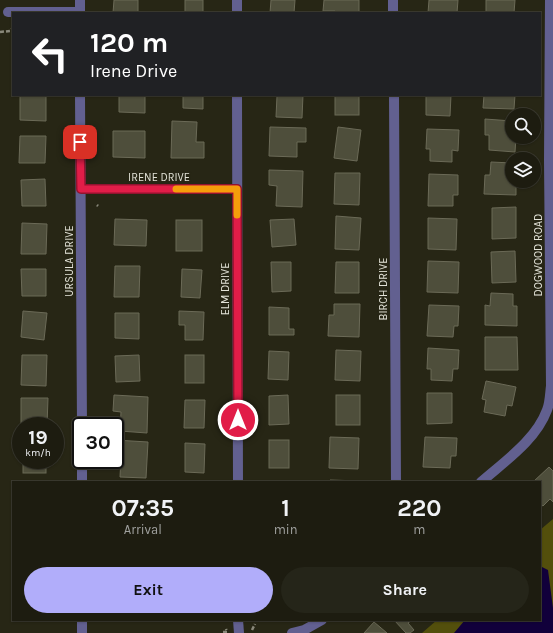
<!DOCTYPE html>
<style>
body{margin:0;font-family:Karla,sans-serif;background:#252519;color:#f1f3f6;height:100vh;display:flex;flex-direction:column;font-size:15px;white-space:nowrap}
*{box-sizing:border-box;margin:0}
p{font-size:13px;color:#a0a19f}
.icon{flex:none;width:22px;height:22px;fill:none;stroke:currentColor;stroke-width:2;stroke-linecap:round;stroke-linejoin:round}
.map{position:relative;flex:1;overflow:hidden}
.details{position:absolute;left:12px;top:481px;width:529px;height:140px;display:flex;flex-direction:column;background:#1d1c10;border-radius:0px;box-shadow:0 1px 3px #0004,0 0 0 1px #3b3a30}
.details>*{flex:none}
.hud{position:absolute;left:12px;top:12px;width:529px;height:84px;border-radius:0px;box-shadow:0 1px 3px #0004,0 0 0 1px #3b3a30;background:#202124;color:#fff;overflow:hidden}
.fabs{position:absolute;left:505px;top:108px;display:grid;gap:8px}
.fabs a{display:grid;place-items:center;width:36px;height:36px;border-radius:50%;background:#1d1c10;box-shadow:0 1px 3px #0004,0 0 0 1px #3b3a30;font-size:20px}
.speed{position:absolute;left:12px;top:417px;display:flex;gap:8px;font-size:20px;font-weight:700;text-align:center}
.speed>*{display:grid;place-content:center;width:52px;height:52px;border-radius:50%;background:#1d1c10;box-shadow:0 1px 3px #0004,0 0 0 1px #3b3a30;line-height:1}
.speed small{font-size:10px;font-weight:400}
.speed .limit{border:2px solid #111;border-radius:6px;background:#fff;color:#111}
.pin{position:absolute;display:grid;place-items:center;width:34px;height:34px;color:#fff;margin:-17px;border-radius:8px;box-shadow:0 2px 6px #0006}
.me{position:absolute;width:44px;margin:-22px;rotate:0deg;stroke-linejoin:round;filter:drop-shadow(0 0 3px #0008)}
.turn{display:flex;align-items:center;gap:14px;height:84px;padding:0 12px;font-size:18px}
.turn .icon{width:52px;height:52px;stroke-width:2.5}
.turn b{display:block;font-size:28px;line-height:34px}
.eta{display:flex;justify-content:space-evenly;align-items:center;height:68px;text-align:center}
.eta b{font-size:24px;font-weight:700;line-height:28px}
.action{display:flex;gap:8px;margin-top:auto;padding:8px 12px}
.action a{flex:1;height:46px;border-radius:24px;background:#b1adfa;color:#111;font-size:16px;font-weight:700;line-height:46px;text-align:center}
.action a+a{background:#252519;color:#f1f3f6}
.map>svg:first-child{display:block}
.green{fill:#534f0c}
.water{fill:#11003b}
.building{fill:#4e4e3b;stroke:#6b6a57}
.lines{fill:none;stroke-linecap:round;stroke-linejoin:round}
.path{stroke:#89887a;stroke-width:2.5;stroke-dasharray:4 2;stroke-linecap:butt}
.minor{stroke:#626090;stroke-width:10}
.route-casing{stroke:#92132f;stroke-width:10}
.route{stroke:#e11d48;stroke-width:7}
.slow{stroke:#f59e0b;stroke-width:7}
.labels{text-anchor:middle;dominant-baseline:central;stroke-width:4;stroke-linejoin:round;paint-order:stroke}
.street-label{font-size:11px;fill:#e3e3d8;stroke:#272615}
</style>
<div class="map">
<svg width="553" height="633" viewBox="0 0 553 633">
<rect width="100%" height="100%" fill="#272615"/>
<polygon class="green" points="553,519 553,633 422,633 437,620 540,620 540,530"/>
<polygon class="water" points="540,566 548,570 553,608 553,633 454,633 465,620 540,620"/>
<g class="building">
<polygon points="114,0 138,0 138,13 113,13"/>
<rect x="185" y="0" width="18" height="13"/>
<polygon points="271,0 295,0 294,13 270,13"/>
<polygon points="324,0 359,0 359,13 335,13 335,11 323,11"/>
<polygon points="429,0 458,0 457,13 428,13"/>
<polygon points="486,0 515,0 514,13 486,13"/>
<polygon points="20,95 46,95 46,121 20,120"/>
<polygon points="119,95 145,95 145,113 119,112"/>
<polygon points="183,95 203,95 203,109 183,108"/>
<polygon points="269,95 303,95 302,118 276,117 277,96 269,96"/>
<rect x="335" y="95" width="24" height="20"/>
<polygon points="426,95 451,95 450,116 426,115"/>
<polygon points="484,95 515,95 514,109 483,108"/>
<polygon points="485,119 512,121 512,137 516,137 515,152 489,150 489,135 485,135"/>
<polygon points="172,121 197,122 196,142 204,142 204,158 171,158"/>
<polygon points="270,127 306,128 306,142 297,142 297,157 269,156"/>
<polygon points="338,127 361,130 357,161 334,158"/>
<polygon points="427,129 459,130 458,151 452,150 452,162 430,161 430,149 426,149"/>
<polygon points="113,131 145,131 145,158 113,157"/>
<polygon points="20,136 46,136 45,163 19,163"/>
<polygon points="491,162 512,163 512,181 516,181 516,195 484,194 485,175 490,175"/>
<polygon points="269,170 303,171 302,207 276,206 277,186 269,185"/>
<polygon points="335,173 360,173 359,205 334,204"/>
<polygon points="429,174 458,175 458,195 453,195 453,206 428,206"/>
<polygon points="45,179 46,206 22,206 21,180"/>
<polygon points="516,207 516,238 492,239 492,208"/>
<polygon points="336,216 361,218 359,250 335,249"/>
<polygon points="428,218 457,219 456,250 428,249"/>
<polygon points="115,219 147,220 146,246 114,245"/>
<polygon points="294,219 296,245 272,247 270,220"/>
<rect x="176" y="220" width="26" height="31"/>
<polygon points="22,223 47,224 46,254 21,254"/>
<polygon points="515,251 516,282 492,283 491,252"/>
<polygon points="428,261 459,262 458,293 427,292"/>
<polygon points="271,262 291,262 291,291 272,292"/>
<polygon points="336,262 359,262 359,293 335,293"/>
<polygon points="115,266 140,266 139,297 114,297"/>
<polygon points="21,269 46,269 46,296 22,296"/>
<polygon points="182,269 202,270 200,298 181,297"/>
<polygon points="491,293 513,294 513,306 517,306 517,326 485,325 485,305 490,306"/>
<polygon points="334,304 360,304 359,337 328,336 329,315 334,315"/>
<polygon points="429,305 459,306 458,326 454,326 453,337 427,336"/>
<polygon points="269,307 289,308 289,329 294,329 294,335 269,335"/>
<polygon points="23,311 47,313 44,340 21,337"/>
<polygon points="179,311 204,312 203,340 185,340 185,325 179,325"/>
<polygon points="115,313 139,313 139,339 115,338"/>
<polygon points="485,337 517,337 518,370 485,370"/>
<polygon points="428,348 459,350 458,369 453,369 452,381 431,380 431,369 427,369"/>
<polygon points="336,350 361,351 360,381 335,380"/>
<polygon points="269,351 289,352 288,380 268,379"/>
<polygon points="22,355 47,355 46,386 21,385"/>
<polygon points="139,355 140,381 116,382 115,356"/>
<rect x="185" y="355" width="19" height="28"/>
<polygon points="486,381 516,387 512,406 507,405 505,416 484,412 486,400 482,399"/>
<polygon points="427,393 452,393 452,423 427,424"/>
<polygon points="114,395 148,397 147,433 120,431 121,412 113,411"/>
<polygon points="288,395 289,424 269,425 269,396"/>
<rect x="336" y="395" width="24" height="30"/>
<polygon points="21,398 48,398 47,426 21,426 21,429"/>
<polygon points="185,400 205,400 204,428 184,428"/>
<polygon points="330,437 359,438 358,469 329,468"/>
<polygon points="425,437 457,438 456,456 451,456 450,468 423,467"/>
<polygon points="115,440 148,442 146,478 120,477 121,457 115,456"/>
<rect x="269" y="440" width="20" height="28"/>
<polygon points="185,443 205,444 204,473 185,472"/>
<rect x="23" y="460" width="23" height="13"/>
<polygon points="549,467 553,471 553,502 550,499 543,506 540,504 540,482 533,482"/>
<polygon points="330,480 360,481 360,482 330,482"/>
<polygon points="394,620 412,620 408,623 414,630 410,633 406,633"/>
<polygon points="374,622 387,633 364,633"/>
</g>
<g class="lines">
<g class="path">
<polyline points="0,32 10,31 12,29"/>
<polyline points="97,205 98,206"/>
<polyline points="252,630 255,624"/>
<polyline points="223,632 227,632 226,629"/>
</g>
<g class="minor">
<polyline points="80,0 80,13"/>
<polyline points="393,0 393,13"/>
<polyline points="8,12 80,12"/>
<polyline points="237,13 237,0"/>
<polyline points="80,95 82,426"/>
<polyline points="237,95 238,482"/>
<polyline points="394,95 396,482"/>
<polyline points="81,189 237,189"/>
<polyline points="82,460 82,482"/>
<path d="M481 482C505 461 536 440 547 410 550 403 550 393 551 386L549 160 550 0"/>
<polyline points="82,620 82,633"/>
<polyline points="238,620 239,633"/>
<polyline points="292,633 304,630 322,620"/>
</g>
</g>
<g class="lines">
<g class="route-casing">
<polyline id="route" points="80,142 81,189 237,189 238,420"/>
</g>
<use href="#route" class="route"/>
<polyline class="slow" points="176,189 237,189 237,215"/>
</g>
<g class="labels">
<g class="street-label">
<text x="159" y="177">IRENE DRIVE</text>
<text transform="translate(538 255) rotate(-90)">DOGWOOD ROAD</text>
<text transform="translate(69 261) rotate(-90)">URSULA DRIVE</text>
<text transform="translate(225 289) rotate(-90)">ELM DRIVE</text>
<text transform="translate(383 289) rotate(-90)">BIRCH DRIVE</text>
</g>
</g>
</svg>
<div class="fabs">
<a><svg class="icon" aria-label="search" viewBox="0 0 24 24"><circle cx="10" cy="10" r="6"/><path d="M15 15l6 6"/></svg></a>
<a><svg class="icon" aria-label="layers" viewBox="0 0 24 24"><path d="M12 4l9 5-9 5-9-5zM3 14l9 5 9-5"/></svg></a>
</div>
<div class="speed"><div>19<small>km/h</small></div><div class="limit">30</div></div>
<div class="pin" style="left:80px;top:142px;background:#d93025"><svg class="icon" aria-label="arrive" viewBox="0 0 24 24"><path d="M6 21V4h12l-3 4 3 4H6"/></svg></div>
<svg class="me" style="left:238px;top:420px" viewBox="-20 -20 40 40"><circle r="17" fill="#e11d48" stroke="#fff" stroke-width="3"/><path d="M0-11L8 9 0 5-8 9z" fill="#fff"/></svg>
<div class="hud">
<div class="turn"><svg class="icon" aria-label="left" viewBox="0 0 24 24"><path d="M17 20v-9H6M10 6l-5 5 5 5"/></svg><div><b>120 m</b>Irene Drive</div></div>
</div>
<section class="details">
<div class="eta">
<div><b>07:35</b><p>Arrival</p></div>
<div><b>1</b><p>min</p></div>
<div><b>220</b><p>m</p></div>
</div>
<div class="action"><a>Exit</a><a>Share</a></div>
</section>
</div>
